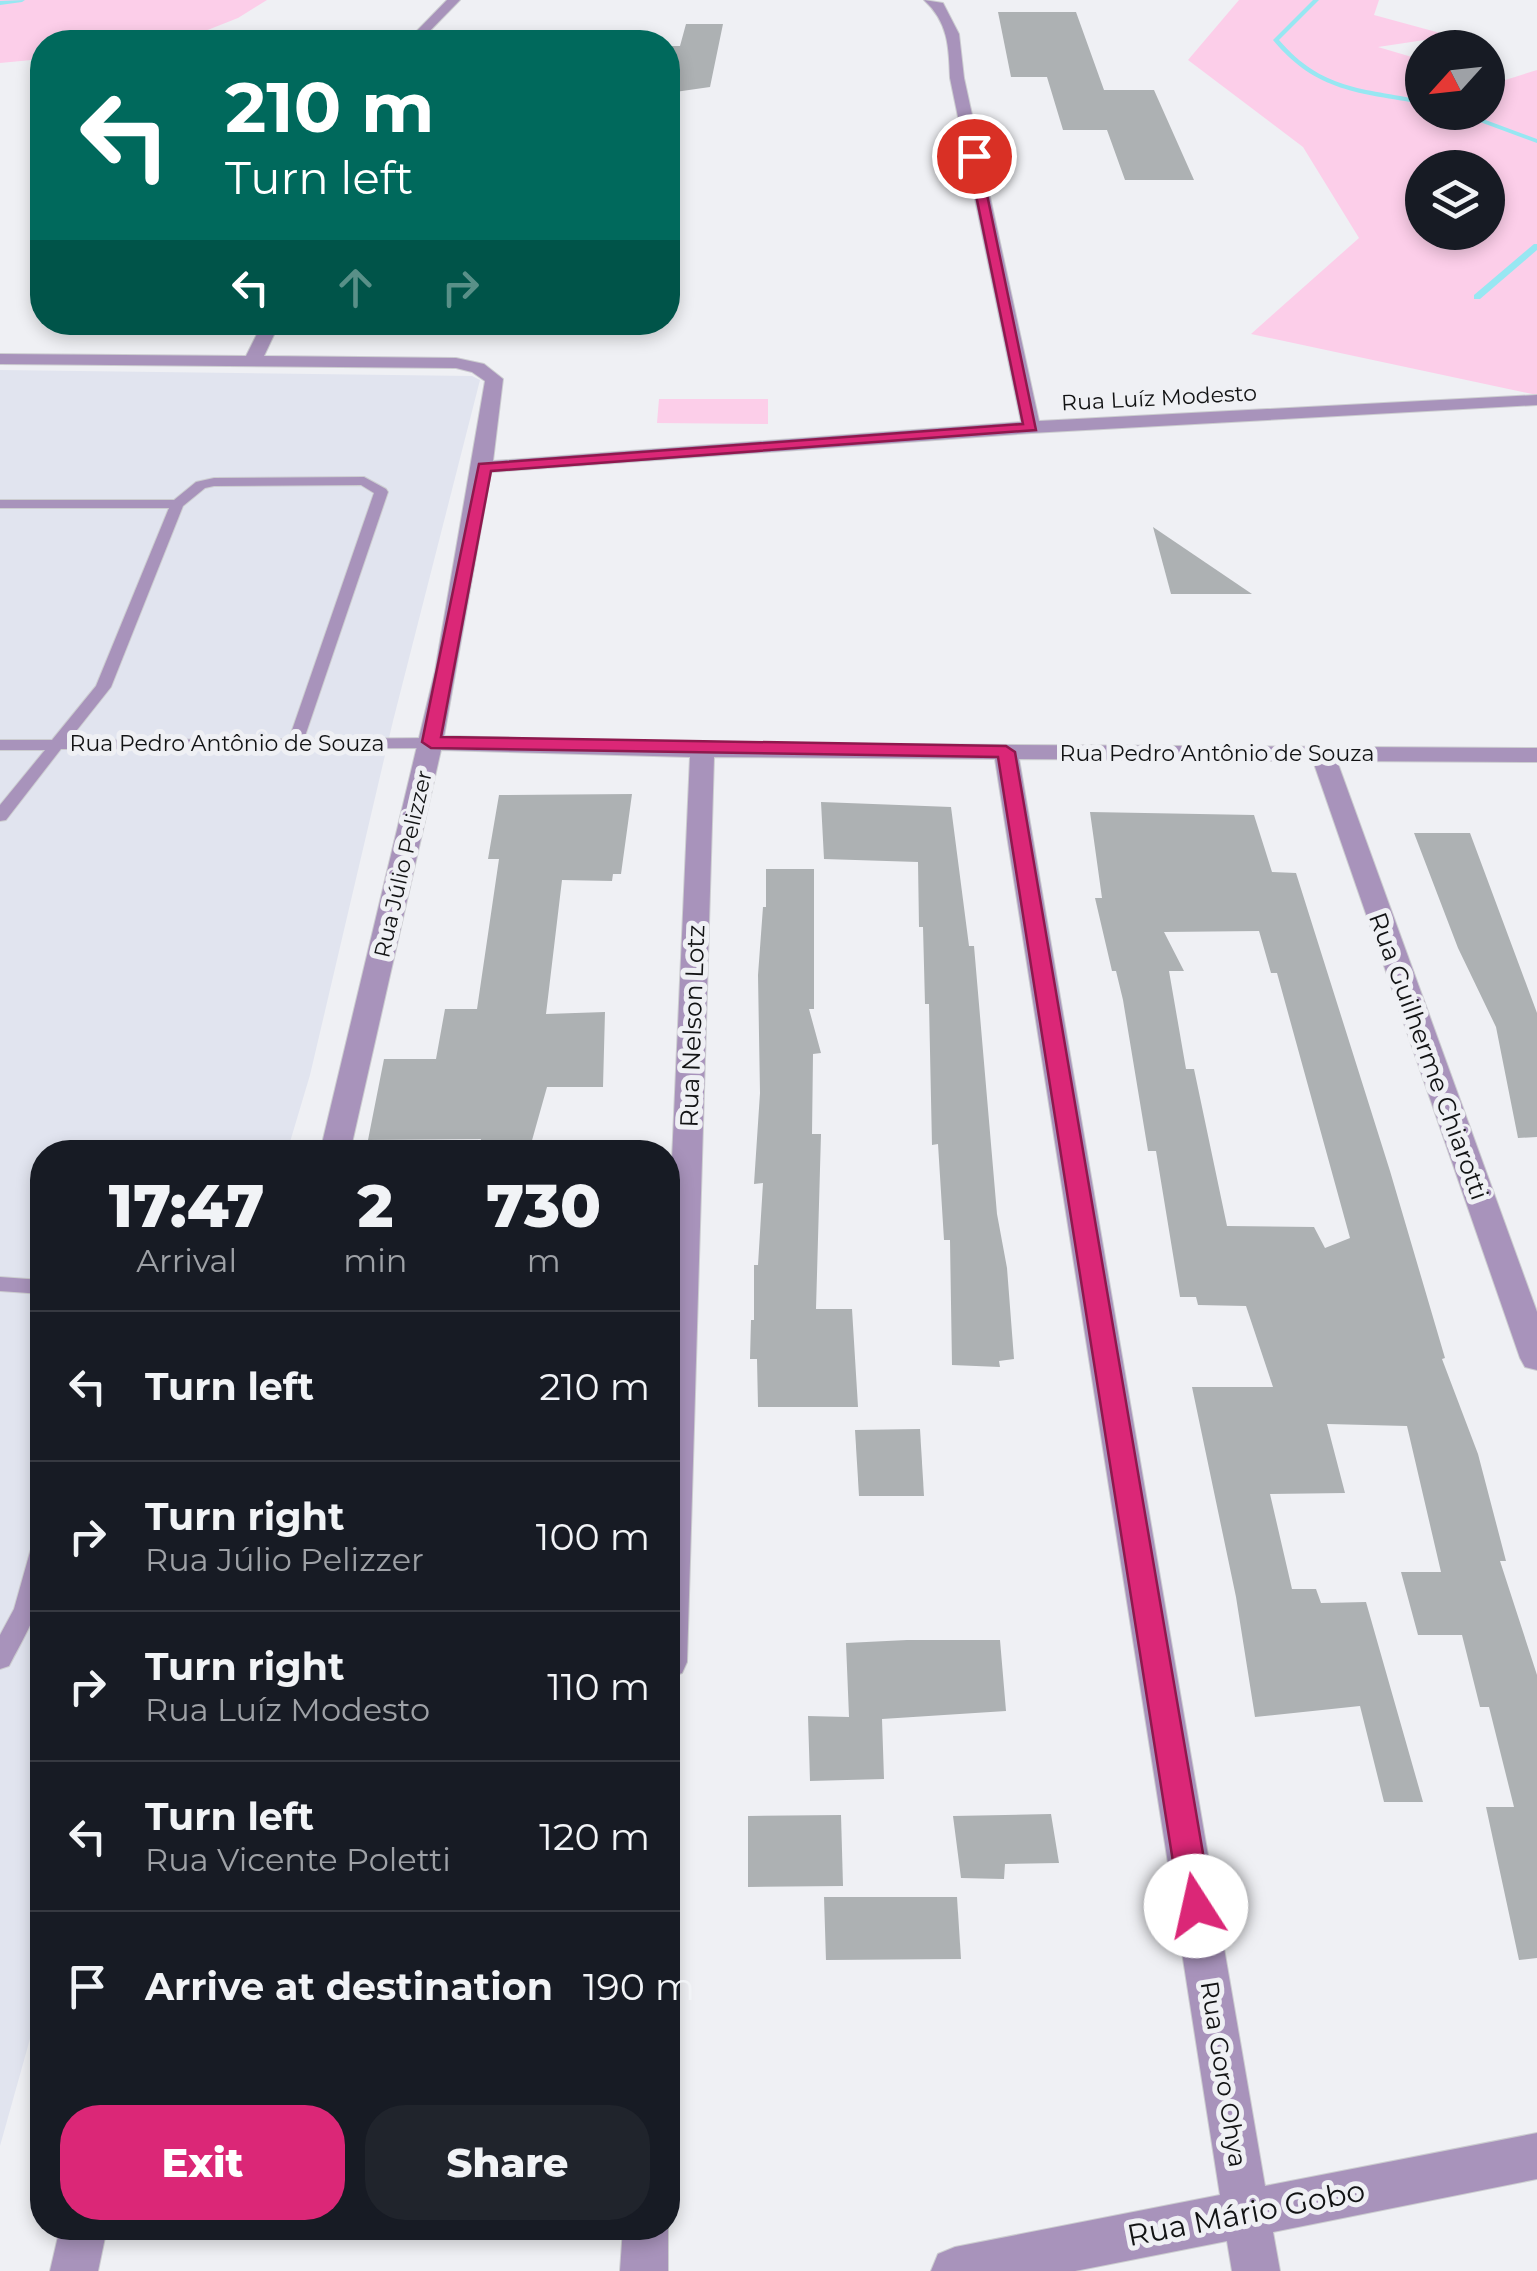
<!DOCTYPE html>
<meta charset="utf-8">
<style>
body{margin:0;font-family:Montserrat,sans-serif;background:#20242c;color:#f1f3f6;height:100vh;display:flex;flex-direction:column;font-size:38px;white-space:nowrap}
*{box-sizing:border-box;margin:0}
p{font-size:32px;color:#9ea1a6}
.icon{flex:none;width:55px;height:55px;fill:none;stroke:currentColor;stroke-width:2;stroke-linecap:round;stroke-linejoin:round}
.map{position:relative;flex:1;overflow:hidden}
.drawer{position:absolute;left:30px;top:1140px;width:650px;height:1100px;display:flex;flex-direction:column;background:#171b24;border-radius:40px;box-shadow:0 5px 15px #0003}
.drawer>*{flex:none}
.banner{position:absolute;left:30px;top:30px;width:650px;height:305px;border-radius:40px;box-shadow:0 5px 15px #0003;background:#00695c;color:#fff;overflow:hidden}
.needle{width:65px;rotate:243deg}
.controls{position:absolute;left:1405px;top:30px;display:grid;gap:20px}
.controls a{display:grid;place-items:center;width:100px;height:100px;border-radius:50%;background:#171b24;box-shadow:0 5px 15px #0003;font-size:50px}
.pin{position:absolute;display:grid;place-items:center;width:85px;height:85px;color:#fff;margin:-42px;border:5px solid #fff;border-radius:50%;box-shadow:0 2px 10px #0007}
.me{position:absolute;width:110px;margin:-55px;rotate:350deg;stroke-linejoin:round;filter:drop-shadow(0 0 8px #0008)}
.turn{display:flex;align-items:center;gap:35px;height:210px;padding:0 30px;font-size:45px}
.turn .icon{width:130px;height:130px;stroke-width:2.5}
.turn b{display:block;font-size:70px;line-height:85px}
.lanes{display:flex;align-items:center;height:95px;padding:0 30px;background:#0003;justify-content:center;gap:50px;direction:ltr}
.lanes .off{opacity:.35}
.eta{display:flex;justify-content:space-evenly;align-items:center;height:170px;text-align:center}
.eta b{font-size:60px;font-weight:800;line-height:70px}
.button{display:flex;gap:20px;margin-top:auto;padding:20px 30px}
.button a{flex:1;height:115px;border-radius:40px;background:#db2777;color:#fff;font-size:40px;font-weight:800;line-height:115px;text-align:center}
.button a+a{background:#20242c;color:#f1f3f6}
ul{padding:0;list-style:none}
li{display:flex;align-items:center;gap:30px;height:150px;padding:0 30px;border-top:2px solid #363941}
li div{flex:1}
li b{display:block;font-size:38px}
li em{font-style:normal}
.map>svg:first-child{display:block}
.built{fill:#e1e4ef}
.green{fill:#fccee9;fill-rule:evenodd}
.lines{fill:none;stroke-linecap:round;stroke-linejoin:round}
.stream{fill:#97e7f2;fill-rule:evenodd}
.building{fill:#adb1b3;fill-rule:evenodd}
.lane-casing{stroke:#cccdd0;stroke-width:2}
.street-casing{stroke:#cccdd0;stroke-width:2}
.lane{fill:#a893bb;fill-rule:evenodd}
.street{fill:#a893bb;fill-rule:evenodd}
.route{fill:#db2777;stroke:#8e194d;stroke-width:2.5}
.labels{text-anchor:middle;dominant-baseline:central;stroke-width:10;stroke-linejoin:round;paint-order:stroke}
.far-street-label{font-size:22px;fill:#121314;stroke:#eff0f4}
.street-label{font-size:25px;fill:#121314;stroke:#eff0f4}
.near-street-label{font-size:30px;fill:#121314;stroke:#eff0f4}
</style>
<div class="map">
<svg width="1537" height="2271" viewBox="0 0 1537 2271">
<rect width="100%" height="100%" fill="#eff0f4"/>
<polygon class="built" points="0,370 472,376 480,380 393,721 310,1075 287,1152 42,1152 42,1996 0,2146"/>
<g class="green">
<polygon points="0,0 267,0 238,18 177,42 42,42 42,59 0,63"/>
<path d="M1239 0H1379L1374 15 1451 36 1378 47 1422 60V112H1488V79L1499 82 1537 70V395L1251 334 1359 238 1303 147 1188 60ZM1422 168H1488V232H1422Z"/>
<polygon points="659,399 768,399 768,424 657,423"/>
</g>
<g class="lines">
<g class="stream">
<polygon points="25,0 22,2 0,5 0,1"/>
<path d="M1313 0H1319L1279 40C1322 90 1362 88 1422 100V104C1360 93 1316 92 1273 40Z"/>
<polygon points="1453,112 1464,112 1537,139 1537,143"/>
<polygon points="1534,244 1537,244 1537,250 1480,299 1474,299 1474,295"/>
</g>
</g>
<g class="building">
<polygon points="998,12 1076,12 1104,90 1154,90 1194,180 1125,180 1107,130 1063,130 1047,77 1011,77"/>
<polygon points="686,24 723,24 710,87 668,93 668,46 680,46"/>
<polygon points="1153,527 1252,594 1171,594"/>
<polygon points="632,794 621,874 613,874 612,881 562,880 546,1014 605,1012 603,1087 547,1087 529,1151 480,1148 481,1139 368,1140 384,1059 436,1059 445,1009 477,1009 499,859 488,859 499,795"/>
<polygon points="821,802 951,807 969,946 974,946 997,1214 1007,1268 1014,1359 999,1361 1000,1367 952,1365 950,1240 944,1240 938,1144 932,1145 929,1004 925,1004 923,927 919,927 918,862 824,859"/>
<path d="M1090 812 1254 815 1272 872 1296 873 1390 1171 1445 1358 1442 1359 1478 1454 1506 1561H1500L1537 1675V1958L1519 1960 1486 1807H1514L1489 1707H1480L1462 1635H1418L1401 1572H1441L1407 1426 1327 1424 1345 1493 1270 1494 1292 1589H1316L1321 1603 1366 1602 1423 1802H1384L1360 1706 1255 1717 1236 1597 1192 1387H1273L1246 1306 1198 1305 1196 1297H1180L1156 1151H1148L1123 1000 1116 971H1112L1095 898H1102ZM1259 931 1271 973H1277L1350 1238 1325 1248 1314 1227 1227 1226 1194 1069H1186L1169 971H1184L1164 932Z"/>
<polygon points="1414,833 1470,833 1537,1013 1537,1137 1518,1138 1496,1027 1458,948"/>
<polygon points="766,869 814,869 814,1009 809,1009 821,1053 813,1054 812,1134 821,1134 816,1309 852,1309 858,1407 758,1407 757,1359 750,1359 751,1320 754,1320 754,1265 758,1265 763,1183 754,1184 760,1093 758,975 763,907 766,907"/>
<polygon points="920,1429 924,1496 859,1496 855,1430"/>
<polygon points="907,1640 1000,1640 1006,1711 882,1719 884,1779 810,1781 808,1716 849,1717 846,1643"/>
<polygon points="1051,1814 1059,1863 1005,1864 1004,1879 961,1878 953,1816"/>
<polygon points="841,1815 843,1886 748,1887 748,1816"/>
<polygon points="824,1897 957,1897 961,1959 826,1960"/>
</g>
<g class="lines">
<g class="lane-casing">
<g id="lane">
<path d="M214 478 364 477 386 489 388 492 304 739 431 738 439 743 431 748 61 749 6 820 0 821V805L45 750H0V740H52L96 686 169 508H0V500H174L196 482ZM361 485 374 493 289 739 69 740 111 687 183 506 205 488 214 486Z"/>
<polygon points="0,1277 42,1280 42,1294 0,1291"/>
<path d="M42 1542C46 1602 36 1615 9 1666L0 1669V1635L14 1609 30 1552 33 1545Z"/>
</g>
</g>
<g class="street-casing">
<g id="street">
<polygon points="447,0 460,0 419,42 406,42"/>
<path d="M924 0 943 3 959 34 964 78 1039 421 1537 395V405L1031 433 491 472 444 736 702 743 1537 748V762L1337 761 1537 1312V1370L1525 1367 1520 1358 1313 761 1019 759 1265 2186 1537 2133V2179L1273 2232 1280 2271H1232L1227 2241 1075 2271H931L938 2254 955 2247 1220 2195 995 759 714 757 687 1662 682 1673 668 1678V1249L690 757 441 750 350 1152H320L435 671 485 381 472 372 456 368 0 364V354L246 356 263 322H280L264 356 456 358 484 364 503 379 493 461 1021 422 950 78C949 46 948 22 924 0Z"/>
<polygon points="668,2223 668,2271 620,2271 623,2228 668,2228"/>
<polygon points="60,2228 107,2228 98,2271 50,2271"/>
</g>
</g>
<use href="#lane" class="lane"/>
<use href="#street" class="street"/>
</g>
<polygon class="route" points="974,152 979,156 1036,430 491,471 441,737 1006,746 1015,752 1212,1906 1207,1916 1196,1920 1185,1916 1180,1906 998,757 431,748 422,742 479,464 1023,424 968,156"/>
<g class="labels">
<g class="far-street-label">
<text transform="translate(1159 398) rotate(-3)">Rua Luíz Modesto</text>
<text x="227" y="743">Rua Pedro Antônio de Souza</text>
<text x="1217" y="753">Rua Pedro Antônio de Souza</text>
<text transform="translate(403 864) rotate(-77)">Rua Júlio Pelizzer</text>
</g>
<g class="street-label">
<text transform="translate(692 1026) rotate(-88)">Rua Nelson Lotz</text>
<text transform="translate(1429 1056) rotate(70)">Rua Guilherme Chiarotti</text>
<text transform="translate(1224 2074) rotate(81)">Rua Goro Ohya</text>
</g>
<g class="near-street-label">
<text transform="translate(1246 2213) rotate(-11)">Rua Mário Gobo</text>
</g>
</g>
</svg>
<div class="controls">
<a><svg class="needle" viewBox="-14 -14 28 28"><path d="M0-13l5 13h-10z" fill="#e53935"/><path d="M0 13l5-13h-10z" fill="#9ea1a6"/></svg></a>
<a><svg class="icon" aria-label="layers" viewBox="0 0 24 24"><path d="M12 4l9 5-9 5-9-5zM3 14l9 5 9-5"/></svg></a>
</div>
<div class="pin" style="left:974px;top:156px;background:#d93025"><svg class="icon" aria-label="arrive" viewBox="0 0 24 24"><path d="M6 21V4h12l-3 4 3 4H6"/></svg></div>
<svg class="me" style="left:1196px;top:1906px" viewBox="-20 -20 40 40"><circle r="19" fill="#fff"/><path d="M0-13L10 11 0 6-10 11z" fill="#db2777"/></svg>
<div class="banner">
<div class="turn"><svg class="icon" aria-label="left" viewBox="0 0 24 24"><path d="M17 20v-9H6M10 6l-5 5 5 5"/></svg><div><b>210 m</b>Turn left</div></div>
<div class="lanes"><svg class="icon" aria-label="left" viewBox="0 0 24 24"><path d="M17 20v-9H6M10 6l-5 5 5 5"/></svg><svg class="icon off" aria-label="ahead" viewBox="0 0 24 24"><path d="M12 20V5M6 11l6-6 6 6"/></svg><svg class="icon off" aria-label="right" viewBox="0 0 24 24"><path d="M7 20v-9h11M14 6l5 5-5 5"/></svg></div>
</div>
<section class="drawer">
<div class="eta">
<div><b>17:47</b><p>Arrival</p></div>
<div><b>2</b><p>min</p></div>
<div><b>730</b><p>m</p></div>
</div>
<ul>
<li><svg class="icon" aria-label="left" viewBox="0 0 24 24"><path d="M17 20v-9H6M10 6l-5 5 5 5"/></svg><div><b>Turn left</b></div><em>210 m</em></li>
<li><svg class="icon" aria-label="right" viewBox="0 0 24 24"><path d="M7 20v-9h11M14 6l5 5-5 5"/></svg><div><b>Turn right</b><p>Rua Júlio Pelizzer</p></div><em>100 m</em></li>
<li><svg class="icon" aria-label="right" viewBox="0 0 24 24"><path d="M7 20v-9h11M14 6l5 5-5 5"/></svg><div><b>Turn right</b><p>Rua Luíz Modesto</p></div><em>110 m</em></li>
<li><svg class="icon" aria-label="left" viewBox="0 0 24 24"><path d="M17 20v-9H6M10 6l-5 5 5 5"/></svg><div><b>Turn left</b><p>Rua Vicente Poletti</p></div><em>120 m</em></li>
<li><svg class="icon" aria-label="arrive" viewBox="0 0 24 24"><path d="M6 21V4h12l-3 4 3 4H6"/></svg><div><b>Arrive at destination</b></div><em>190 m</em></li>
</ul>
<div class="button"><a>Exit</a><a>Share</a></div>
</section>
</div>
